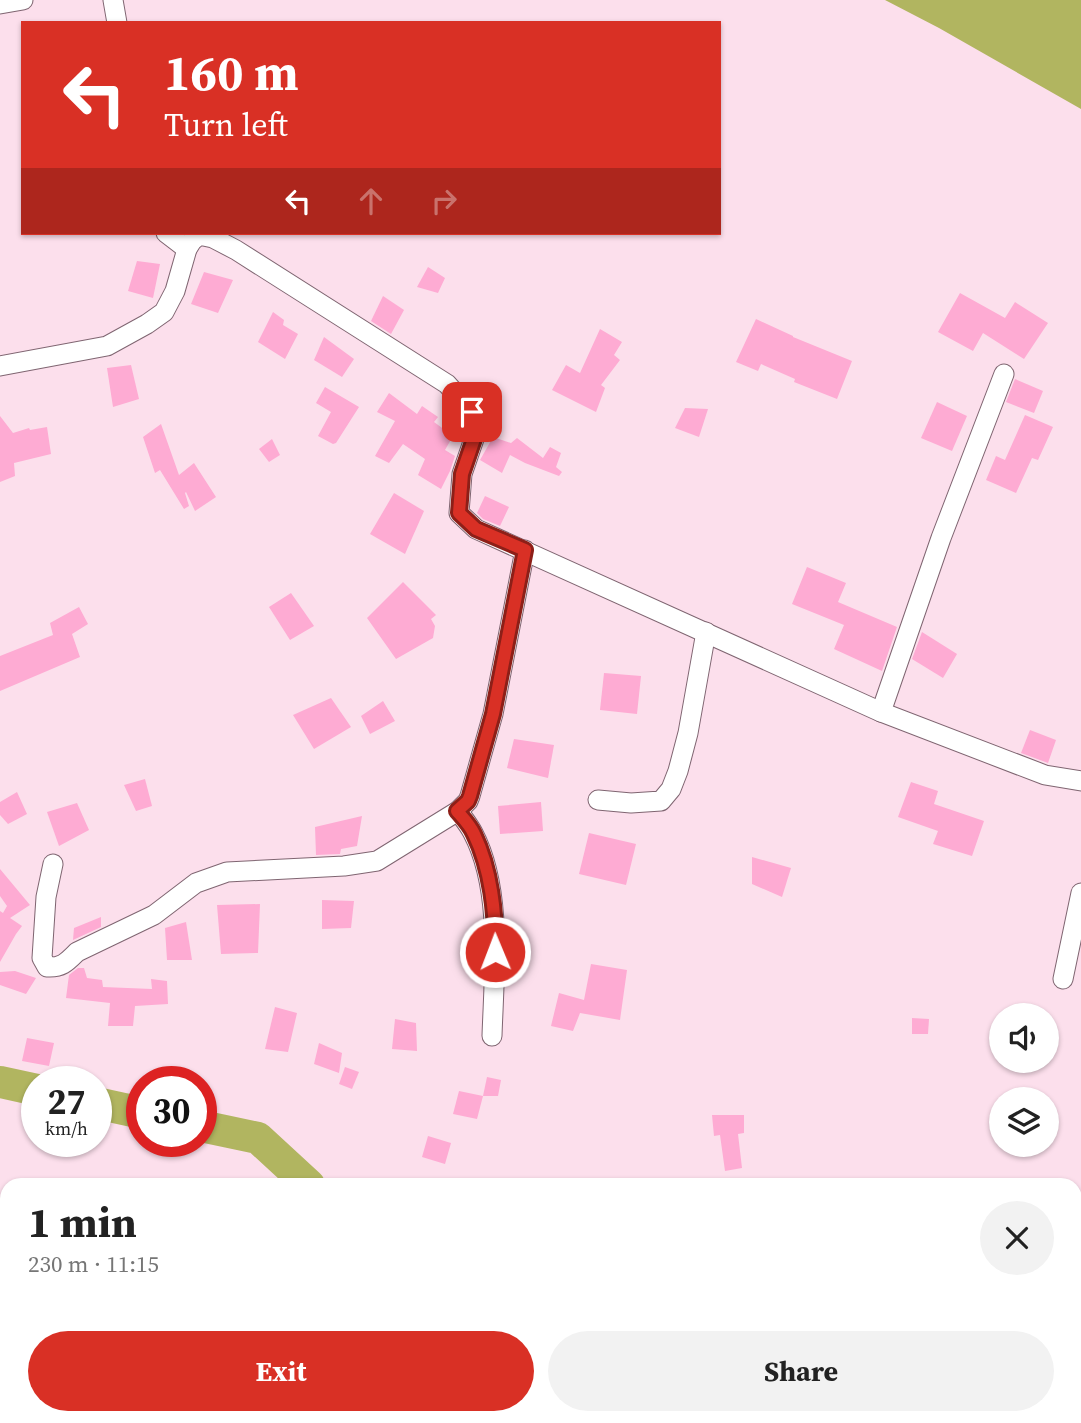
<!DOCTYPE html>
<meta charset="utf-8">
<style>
body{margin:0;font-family:"Source Serif 4",serif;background:#f2f2f2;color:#222;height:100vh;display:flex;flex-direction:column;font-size:26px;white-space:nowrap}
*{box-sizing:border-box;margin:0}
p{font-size:23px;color:#767676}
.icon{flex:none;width:38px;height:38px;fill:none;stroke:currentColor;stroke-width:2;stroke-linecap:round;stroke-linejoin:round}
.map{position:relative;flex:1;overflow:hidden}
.side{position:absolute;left:0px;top:1178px;width:1082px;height:247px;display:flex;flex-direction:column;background:#fff;border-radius:21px 21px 0 0;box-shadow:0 2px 5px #0004}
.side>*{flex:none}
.top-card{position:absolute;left:21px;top:21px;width:700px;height:214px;border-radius:0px;box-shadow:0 2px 5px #0004;background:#d93025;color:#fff;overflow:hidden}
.buttons{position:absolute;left:989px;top:1003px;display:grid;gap:14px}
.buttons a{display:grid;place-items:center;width:70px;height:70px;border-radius:50%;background:#fff;box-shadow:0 2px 5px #0004;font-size:35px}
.speed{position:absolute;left:21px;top:1066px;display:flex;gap:14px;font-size:35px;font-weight:700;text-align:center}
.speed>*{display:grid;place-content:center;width:91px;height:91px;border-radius:50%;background:#fff;box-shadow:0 2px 5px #0004;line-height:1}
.speed small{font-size:18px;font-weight:400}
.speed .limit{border:10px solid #d22;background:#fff;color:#111}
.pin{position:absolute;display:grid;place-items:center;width:60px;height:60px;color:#fff;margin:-30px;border-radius:14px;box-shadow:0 4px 10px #0006}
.me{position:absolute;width:77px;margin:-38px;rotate:359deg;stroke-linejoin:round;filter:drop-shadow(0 0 5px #0008)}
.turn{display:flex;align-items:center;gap:24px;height:147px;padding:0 28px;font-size:32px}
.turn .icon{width:91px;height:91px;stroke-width:2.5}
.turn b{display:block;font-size:49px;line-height:60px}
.lanes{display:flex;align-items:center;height:66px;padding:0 28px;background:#0003;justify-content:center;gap:35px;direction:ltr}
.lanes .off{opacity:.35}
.round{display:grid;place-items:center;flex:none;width:74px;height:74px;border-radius:37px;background:#f2f2f2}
.head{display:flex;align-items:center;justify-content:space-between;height:119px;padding:0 28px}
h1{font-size:42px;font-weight:700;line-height:52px}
.button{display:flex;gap:14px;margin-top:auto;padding:14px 28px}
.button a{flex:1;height:80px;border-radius:42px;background:#d93025;color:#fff;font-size:28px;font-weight:700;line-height:80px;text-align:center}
.button a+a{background:#f2f2f2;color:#222}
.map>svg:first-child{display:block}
.water{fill:#b1b560}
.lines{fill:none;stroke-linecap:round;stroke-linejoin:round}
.river{stroke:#b1b560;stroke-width:32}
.building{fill:#feabd3}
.minor-casing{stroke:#7f6571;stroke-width:21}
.minor{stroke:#fff;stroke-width:19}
.route-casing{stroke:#8d1f18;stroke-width:18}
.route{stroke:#d93025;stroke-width:12}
</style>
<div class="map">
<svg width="1081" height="1423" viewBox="0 0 1081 1423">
<rect width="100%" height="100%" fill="#fcdfec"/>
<polygon class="water" points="885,0 1081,0 1081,109 939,28"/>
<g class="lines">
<g class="river">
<polyline points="0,1082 37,1090"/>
<polyline points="96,1103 142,1113"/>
<polyline points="201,1126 258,1138 309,1185"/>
</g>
</g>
<g class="building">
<polygon points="137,261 160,264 153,298 128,291"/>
<polygon points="428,267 445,278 438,293 417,287"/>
<polygon points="204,272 233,280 218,313 191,304"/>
<polygon points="960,293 1005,318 1015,302 1048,323 1024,359 983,333 973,351 938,332"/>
<polygon points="383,296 404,310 391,334 371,321"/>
<polygon points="273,312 284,320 283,325 298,334 285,359 258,342"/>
<polygon points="756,319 793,336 793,337 852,361 837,399 794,382 795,379 761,364 758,371 736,362"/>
<polygon points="600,329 622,342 614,355 620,360 601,385 605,388 596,412 552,390 566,365 580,373"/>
<polygon points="324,337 354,359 342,377 314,360"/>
<polygon points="131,365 139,399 113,407 107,368"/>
<polygon points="1015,379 1043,391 1034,413 1006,402"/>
<polygon points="325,387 359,407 336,443 333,444 318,436 331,412 316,403"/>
<polygon points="389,393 417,414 422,406 438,417 434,422 453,436 445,450 455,456 450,471 441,489 418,475 425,459 403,444 389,463 375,456 395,421 377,412"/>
<polygon points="937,402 967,416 952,451 921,438"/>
<polygon points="685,408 708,409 699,437 675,428"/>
<polygon points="1025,415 1053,427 1038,460 1032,458 1016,493 986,480 996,456 1005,460"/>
<polygon points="0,416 13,433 29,428 30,430 47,427 51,454 14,463 15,476 0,482"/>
<polygon points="161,424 179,475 194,463 216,497 195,511 186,492 185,493 189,506 184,509 160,470 155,473 143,437"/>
<polygon points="493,437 511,443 517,438 543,458 550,447 561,453 556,467 562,472 559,476 525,463 510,455 502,473 480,460"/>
<polygon points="272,439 280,455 269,462 259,449"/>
<polygon points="394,493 424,511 405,554 370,534"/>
<polygon points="485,496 509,507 500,526 483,519 477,513"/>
<polygon points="807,567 846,583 838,602 897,627 882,671 834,649 844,625 792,604"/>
<polygon points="403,582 436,615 431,619 435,626 433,638 396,659 367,618"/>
<polygon points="291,593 314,626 290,640 269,607"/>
<polygon points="79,607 88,624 72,634 80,657 0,691 0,656 53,635 50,623"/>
<polygon points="922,632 957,654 943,678 912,659"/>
<polygon points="604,673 641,676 637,714 600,710"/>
<polygon points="331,698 351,727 314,749 293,715"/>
<polygon points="383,701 395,721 370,734 361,716"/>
<polygon points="1030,730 1056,740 1048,763 1021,753"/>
<polygon points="514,739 554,745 548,778 507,768"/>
<polygon points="145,779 152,806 136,811 124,785"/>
<polygon points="911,782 938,791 934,804 984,821 972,856 933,844 938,831 898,817"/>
<polygon points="17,792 27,814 8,824 0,815 0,802"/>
<polygon points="541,802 543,831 500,834 498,806"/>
<polygon points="77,803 89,830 59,846 47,812"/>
<polygon points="362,816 357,846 341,849 340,854 316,855 315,827"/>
<polygon points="589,833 636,844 626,885 579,874"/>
<polygon points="752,857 791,868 782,897 752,884"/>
<polygon points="0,869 30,905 10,918 22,926 16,934 0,962 0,911 3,913 7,906 0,896"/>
<polygon points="322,900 354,901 351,928 322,929"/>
<polygon points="260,904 258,953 221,954 217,905"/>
<polygon points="101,917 101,927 73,940 74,928"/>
<polygon points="186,922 192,960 167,960 165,928"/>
<polygon points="591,964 627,970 620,1020 580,1013 573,1031 551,1026 559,993 584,1000"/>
<polygon points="78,968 84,968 87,978 102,980 103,987 152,989 151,979 167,981 168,1004 135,1006 133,1026 108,1026 110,1003 66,998 69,975"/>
<polygon points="15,971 36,978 26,994 0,985 0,972"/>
<polygon points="275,1007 297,1013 288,1052 265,1049"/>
<polygon points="912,1018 929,1019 928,1034 912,1034"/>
<polygon points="395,1019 416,1023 417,1051 392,1049"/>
<polygon points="27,1038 54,1043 49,1066 22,1061"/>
<polygon points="319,1043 342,1053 339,1073 314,1064"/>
<polygon points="345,1067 359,1072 352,1089 339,1084"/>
<polygon points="487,1077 501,1080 498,1096 483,1096"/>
<polygon points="459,1091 483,1096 477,1119 453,1114"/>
<polygon points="712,1115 744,1115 744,1133 738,1134 742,1168 725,1171 720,1135 714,1136"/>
<polygon points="428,1136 451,1143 445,1164 422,1157"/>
</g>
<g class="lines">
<g class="minor-casing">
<g id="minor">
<polyline points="113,0 117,23"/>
<polyline points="0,4 23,0"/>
<polyline points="166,233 187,249"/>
<polyline points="0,366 107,346 147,324 164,312 175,291 187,249 192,241 199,235 213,238 236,250 447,384 472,412 475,436 462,474 459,513 476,529 881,712 1045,775 1081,781"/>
<polyline points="881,712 941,538 1004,374"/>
<polyline points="598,800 631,803 661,801 671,789 678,771 688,733 706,632"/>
<path d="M458 811C463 818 469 825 473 833 503 890 494 973 492 1036"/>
<path d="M53 864 46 897 42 958 47 967C62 968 67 962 77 952L154 915 196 883 227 872 344 866 377 861 458 811 468 801 470 796 493 714 525 550"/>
<polyline points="1063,979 1081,893"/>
<polyline points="0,1300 7,1295"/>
<polyline points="1074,1319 1081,1301"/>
<polyline points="296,1423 301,1418"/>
<polyline points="584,1423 587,1418"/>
<polyline points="1037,1423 1039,1418"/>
</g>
</g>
<use href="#minor" class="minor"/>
</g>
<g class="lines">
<g class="route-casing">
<path id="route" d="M472 412 475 436 462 474 459 513 476 529 525 550 493 714 470 796 468 801 457 811C463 818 470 825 474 834 491 869 496 914 495 952"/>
</g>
<use href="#route" class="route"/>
</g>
</svg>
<div class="buttons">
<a><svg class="icon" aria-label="sound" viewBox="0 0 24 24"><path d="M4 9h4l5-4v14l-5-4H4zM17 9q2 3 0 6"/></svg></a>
<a><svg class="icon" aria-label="layers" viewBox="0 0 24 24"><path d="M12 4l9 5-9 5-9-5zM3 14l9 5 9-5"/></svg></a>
</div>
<div class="speed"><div>27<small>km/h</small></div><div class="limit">30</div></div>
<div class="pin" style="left:472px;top:412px;background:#d93025"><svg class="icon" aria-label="arrive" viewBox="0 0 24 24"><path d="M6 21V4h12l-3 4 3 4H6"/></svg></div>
<svg class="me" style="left:495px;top:952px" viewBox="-20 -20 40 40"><circle r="17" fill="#d93025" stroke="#fff" stroke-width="3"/><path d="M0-11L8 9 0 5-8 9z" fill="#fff"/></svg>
<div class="top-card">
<div class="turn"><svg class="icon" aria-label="left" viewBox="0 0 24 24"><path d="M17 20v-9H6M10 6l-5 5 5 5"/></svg><div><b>160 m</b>Turn left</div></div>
<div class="lanes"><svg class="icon" aria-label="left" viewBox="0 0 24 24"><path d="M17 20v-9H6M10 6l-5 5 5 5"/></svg><svg class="icon off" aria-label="ahead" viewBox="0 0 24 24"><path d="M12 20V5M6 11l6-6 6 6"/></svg><svg class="icon off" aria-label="right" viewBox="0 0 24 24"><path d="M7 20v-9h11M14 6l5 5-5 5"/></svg></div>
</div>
<section class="side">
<div class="head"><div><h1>1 min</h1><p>230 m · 11:15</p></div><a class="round"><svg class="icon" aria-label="close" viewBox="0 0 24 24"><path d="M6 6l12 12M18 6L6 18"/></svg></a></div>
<div class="button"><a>Exit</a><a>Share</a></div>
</section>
</div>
